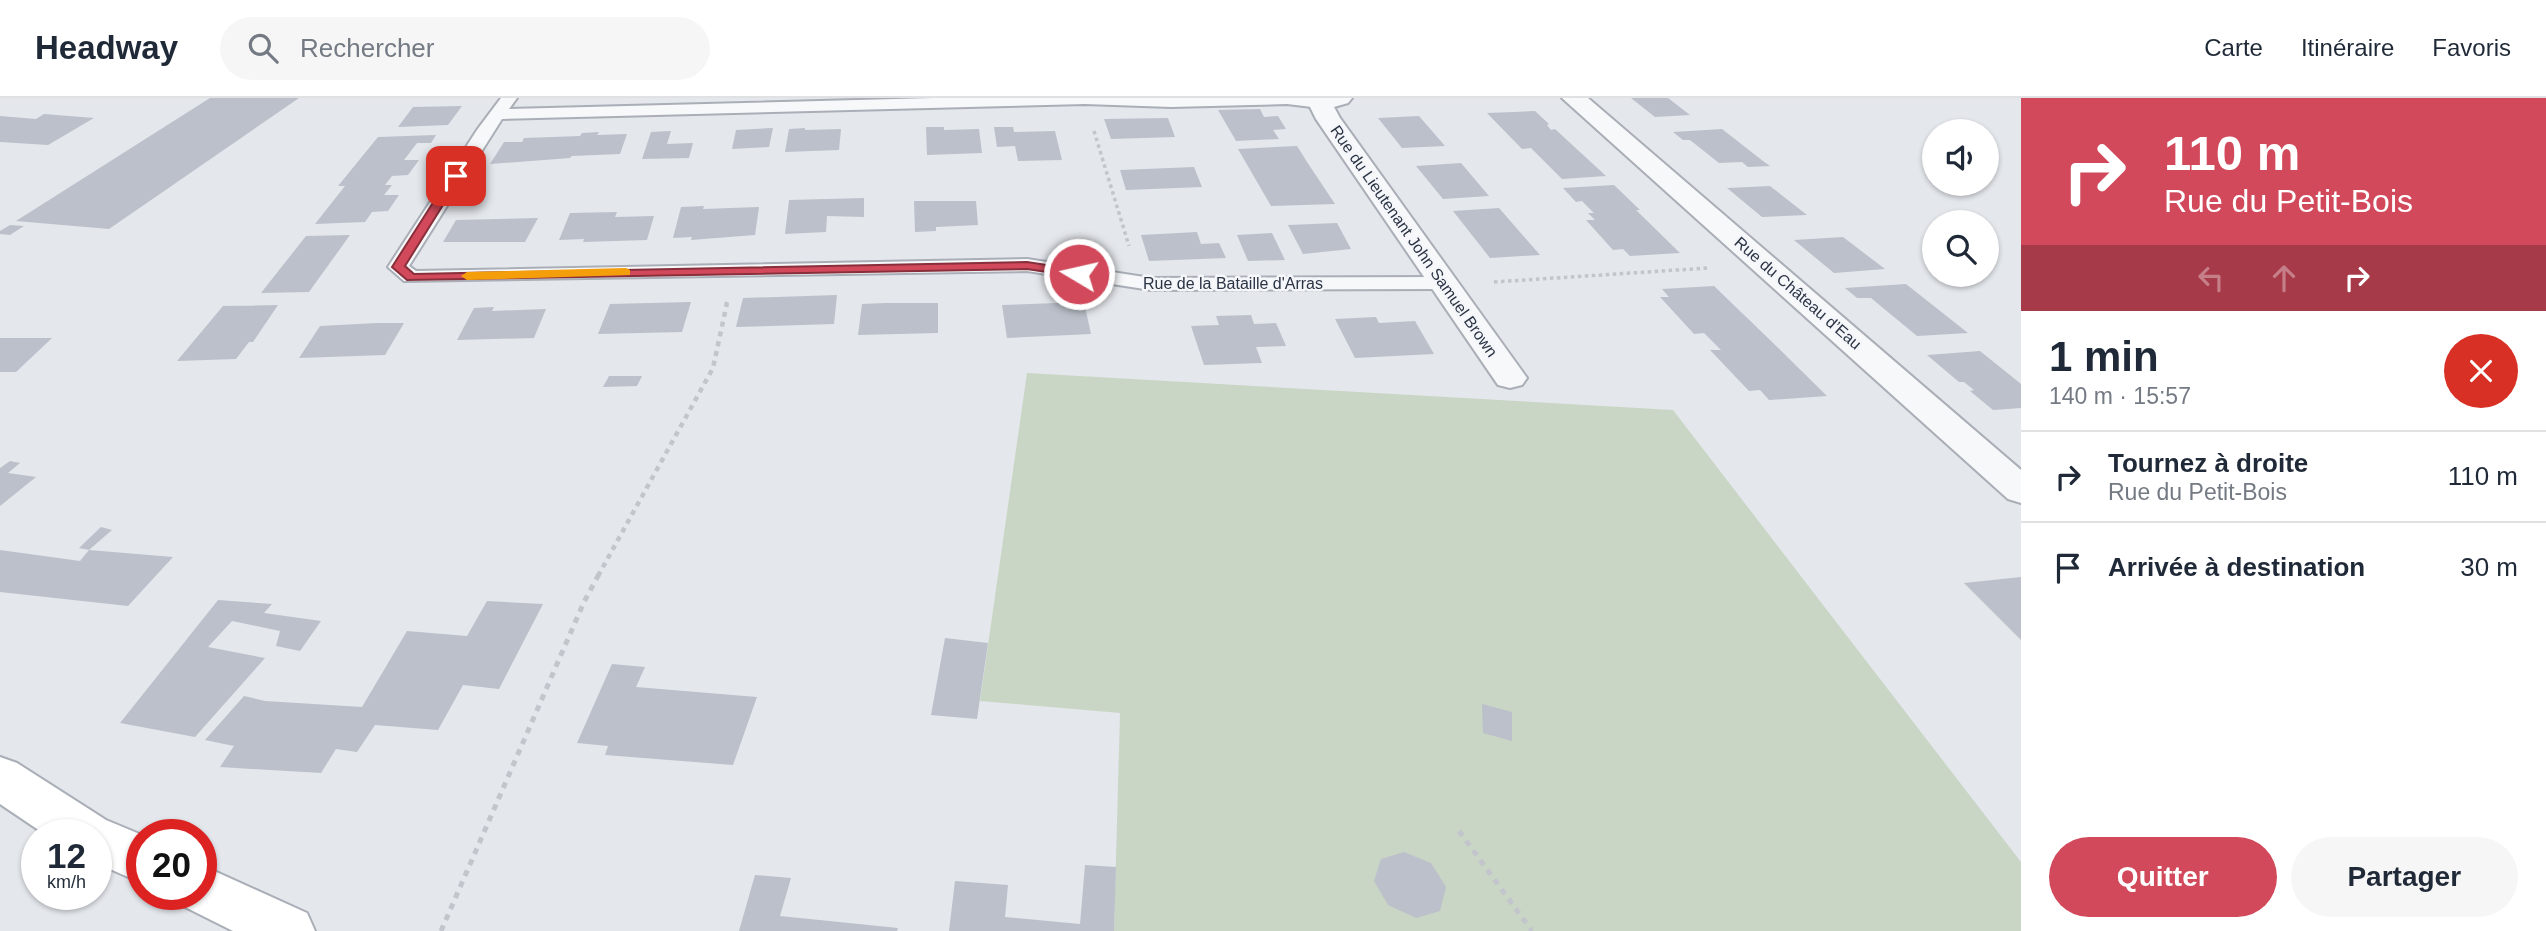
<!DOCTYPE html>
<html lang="fr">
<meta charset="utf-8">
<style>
body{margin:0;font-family:Helvetica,sans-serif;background:#f6f6f7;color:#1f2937;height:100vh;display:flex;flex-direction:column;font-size:26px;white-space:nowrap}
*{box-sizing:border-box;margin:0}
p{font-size:23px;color:#747a83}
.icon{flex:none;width:38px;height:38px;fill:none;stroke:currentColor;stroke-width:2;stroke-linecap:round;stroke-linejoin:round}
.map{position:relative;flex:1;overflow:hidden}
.drawer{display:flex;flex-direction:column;background:#fff;width:525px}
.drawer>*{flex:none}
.banner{background:#d1495b;color:#fff;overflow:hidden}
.buttons{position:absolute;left:1922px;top:21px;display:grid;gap:14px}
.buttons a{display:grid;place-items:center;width:77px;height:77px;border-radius:50%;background:#fff;box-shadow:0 2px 5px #0004;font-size:35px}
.speed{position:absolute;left:21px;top:721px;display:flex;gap:14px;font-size:35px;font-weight:700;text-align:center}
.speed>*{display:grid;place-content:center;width:91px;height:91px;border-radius:50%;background:#fff;box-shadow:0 2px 5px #0004;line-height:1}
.speed small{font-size:18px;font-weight:400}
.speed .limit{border:10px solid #d22;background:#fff;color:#111}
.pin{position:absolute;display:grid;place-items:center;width:60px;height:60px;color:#fff;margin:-30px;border-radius:14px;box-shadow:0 4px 10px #0006}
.me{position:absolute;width:77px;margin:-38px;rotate:279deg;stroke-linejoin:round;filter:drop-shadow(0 0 5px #0008)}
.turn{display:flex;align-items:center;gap:24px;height:147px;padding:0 28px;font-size:32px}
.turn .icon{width:91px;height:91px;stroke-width:2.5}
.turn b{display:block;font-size:49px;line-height:60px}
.lanes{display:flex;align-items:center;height:66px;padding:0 28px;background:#0003;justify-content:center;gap:35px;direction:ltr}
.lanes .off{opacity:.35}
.round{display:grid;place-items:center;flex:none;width:74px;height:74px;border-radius:37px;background:#f6f6f7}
.overview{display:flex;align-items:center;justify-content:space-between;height:119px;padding:0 28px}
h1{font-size:42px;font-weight:700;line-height:52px}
.button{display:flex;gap:14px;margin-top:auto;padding:14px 28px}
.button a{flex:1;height:80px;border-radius:42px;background:#d1495b;color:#fff;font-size:28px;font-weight:700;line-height:80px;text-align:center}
.button a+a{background:#f6f6f7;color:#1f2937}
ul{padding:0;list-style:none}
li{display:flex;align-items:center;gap:21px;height:91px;padding:0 28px;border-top:2px solid #e0e1e3}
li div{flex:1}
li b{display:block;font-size:26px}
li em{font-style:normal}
header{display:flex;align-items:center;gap:42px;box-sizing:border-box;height:98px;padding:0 35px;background:#fff;border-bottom:2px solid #e0e1e3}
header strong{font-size:33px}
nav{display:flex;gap:38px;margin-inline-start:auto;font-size:24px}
.search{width:490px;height:63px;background:#f6f6f7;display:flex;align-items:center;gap:18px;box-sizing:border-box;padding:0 24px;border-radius:38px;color:#747a83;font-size:26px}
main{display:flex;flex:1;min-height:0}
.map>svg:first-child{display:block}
.green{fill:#c9d6c5}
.building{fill:#bbc0ca}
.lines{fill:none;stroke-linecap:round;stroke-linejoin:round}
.lane-casing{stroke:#a9aeb7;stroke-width:4}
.street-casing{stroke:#a9aeb7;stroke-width:4}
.secondary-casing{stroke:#a9aeb7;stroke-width:4}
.path-far2{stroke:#c2c5cb;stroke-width:3.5;stroke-dasharray:3.5 3.5;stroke-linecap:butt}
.path-far1{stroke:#c2c5cb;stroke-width:4.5;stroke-dasharray:5 5;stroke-linecap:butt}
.path{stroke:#c2c5cb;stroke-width:5;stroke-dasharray:6 6;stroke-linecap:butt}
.lane{fill:#f7f8fa;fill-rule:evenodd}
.street{fill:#f7f8fa;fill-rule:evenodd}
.secondary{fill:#fff;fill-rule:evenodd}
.route{fill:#d1495b;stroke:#882f3b;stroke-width:2}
.slow{fill:#f59e0b}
.labels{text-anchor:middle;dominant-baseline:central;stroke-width:5;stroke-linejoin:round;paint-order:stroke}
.far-street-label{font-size:16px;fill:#2b3445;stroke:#f4f6f9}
</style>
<header>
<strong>Headway</strong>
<div class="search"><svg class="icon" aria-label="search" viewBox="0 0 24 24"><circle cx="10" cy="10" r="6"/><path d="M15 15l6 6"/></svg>Rechercher</div>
<nav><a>Carte</a><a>Itinéraire</a><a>Favoris</a></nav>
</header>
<main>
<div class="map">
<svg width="2021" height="833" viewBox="0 0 2021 833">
<rect width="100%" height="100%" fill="#e4e7ec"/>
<polygon class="green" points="1027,275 1673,312 2021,764 2021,833 1114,833 1120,615 980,603"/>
<g class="building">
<polygon points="210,0 299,0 109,131 16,123"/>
<polygon points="1631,0 1668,0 1690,17 1655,19"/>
<polygon points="462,8 448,27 398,29 413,9"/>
<polygon points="1260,11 1264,19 1278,18 1286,31 1273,32 1279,41 1236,43 1218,12"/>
<polygon points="1535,13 1549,26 1547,27 1551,32 1555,31 1606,78 1562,81 1531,50 1522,51 1487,15"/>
<polygon points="44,16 94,20 48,47 0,44 0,18 36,21"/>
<polygon points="1419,18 1445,48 1402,50 1378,20"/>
<polygon points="1168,20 1175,39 1111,41 1104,21"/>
<polygon points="926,29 944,29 944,32 979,31 982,55 927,57"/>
<polygon points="994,29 1013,29 1014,34 1055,33 1062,62 1018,63 1015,48 997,49"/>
<polygon points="773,30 769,49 732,51 736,32"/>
<polygon points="805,30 805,32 841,31 839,52 785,54 789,31"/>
<polygon points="1722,31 1763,63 1770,68 1748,69 1742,64 1719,65 1690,42 1683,42 1673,34"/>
<polygon points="671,33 667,46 693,45 689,60 642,61 651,34"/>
<polygon points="599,34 597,37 627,36 620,56 572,58 570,60 490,66 504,44 522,44 524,40 580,38 582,35"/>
<polygon points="436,37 431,45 417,45 404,62 419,62 408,77 392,78 385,87 392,87 384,97 399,97 388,113 372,114 365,124 315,126 345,88 338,88 378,39"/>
<polygon points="1297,48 1309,67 1335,106 1271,108 1238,51"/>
<polygon points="1461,65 1489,98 1443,101 1416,68"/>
<polygon points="1194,69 1202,89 1126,92 1120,72"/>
<polygon points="1614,87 1640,112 1636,112 1680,155 1630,158 1623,151 1613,152 1586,122 1595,122 1588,115 1594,115 1582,103 1576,104 1563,90"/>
<polygon points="1770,88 1807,117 1762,119 1727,90"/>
<polygon points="864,100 864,119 827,118 826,134 785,136 789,102"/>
<polygon points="914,103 976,103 978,127 936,129 936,133 915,134"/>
<polygon points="704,108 703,111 759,109 755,137 691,142 692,139 673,140 681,109"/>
<polygon points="1499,110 1540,157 1490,160 1453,113"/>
<polygon points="617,114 615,119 654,118 647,142 583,144 584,141 559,142 570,115"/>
<polygon points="538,120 525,144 443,144 456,122"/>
<polygon points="1337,125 1351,151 1303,156 1288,127"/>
<polygon points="10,127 24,128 10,137 0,136 0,133"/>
<polygon points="1197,134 1201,146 1219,145 1226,160 1149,163 1141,137"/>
<polygon points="1272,135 1285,162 1248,163 1237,137"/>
<polygon points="350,137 309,194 261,195 306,138"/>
<polygon points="1843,139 1885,171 1834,175 1794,142"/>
<polygon points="1077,155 1100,159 1097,165 1074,161"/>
<polygon points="1906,186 1968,235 1917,238 1871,200 1857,200 1845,190"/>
<polygon points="1714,188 1768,240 1827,298 1769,302 1760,292 1749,293 1710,252 1721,252 1704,235 1694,236 1660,199 1669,199 1662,191"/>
<polygon points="837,197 834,226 736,229 743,200"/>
<polygon points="691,204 682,234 598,236 610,206"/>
<polygon points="1084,204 1091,236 1007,240 1002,207"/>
<polygon points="885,205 938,205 938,235 858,237 862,206"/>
<polygon points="278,207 253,244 249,244 236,261 177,263 223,208"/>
<polygon points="494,209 492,213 546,211 534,240 457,242 474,210"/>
<polygon points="1251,217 1254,226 1276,225 1286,248 1256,249 1262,265 1204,267 1191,228 1219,227 1216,218"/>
<polygon points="1376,219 1379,225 1415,223 1434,256 1355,260 1335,221"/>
<polygon points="377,225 404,225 385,257 299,260 320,228"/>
<polygon points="0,240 52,240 16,274 0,274"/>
<polygon points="1980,253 2021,286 2021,310 1993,312 1970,293 1974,292 1964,284 1959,284 1927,257"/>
<polygon points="609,278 642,278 637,288 603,289"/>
<polygon points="10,363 20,365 8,375 36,379 0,408 0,370"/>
<polygon points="101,429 112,432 89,452 79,450"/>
<polygon points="0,452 80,463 89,452 173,459 128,508 0,494"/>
<polygon points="2021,479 2021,542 1964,485"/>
<polygon points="218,502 272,506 264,515 321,523 300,553 276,548 280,533 232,523 208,549 265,560 195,639 120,625"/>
<polygon points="487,503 543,506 499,591 463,587 438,632 375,627 357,654 336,651 321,675 220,669 234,648 205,642 244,598 265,603 362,609 407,533 467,538"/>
<polygon points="945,540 988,545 977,621 931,617"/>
<polygon points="612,566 645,569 636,589 757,599 733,667 605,657 608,648 577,645"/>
<polygon points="1482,606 1512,614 1512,643 1483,635"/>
<polygon points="1404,754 1431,765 1446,789 1440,813 1416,820 1388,807 1374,783 1381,761"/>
<polygon points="1085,767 1116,769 1114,833 949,833 955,783 1008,787 1005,819 1080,826"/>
<polygon points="755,777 791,780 780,818 898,830 897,833 739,833"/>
</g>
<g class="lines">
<g class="lane-casing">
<polygon id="lane" points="501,0 517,0 509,11 934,0 1319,0 1328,5 1320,10 1287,6 1171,9 1085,6 502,21 409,168 416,173 1027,161 1151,180 1443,179 1450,181 1453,185 1450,189 1443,191 1151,192 1027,173 404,183 388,169 477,32"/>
</g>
<g class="street-casing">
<g id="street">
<polygon points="1312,0 1352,0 1348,5 1334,9 1340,20 1527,280 1522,287 1510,290 1498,287 1316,21 1308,5"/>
<polygon points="1562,0 1588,0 2021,372 2021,405 2008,401"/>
</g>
</g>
<g class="secondary-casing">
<g id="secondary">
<polygon points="0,659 17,665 106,722 142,737 142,785 96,765 96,737 46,737 0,706"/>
<polygon points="201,767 307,815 315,833 233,833 183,808 177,796 201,796"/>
</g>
</g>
<g class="path-far2">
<polyline points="1094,33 1129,148"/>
<polyline points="1494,184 1708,170"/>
<polyline points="726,207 727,204"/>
</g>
<polyline class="path-far1" points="598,478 713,270 727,205"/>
<g class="path">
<polyline points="1459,733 1532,833"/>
<polyline points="441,833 584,504 599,476"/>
</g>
<use href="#lane" class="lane"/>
<use href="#street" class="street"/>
<use href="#secondary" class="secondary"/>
</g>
<polygon class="route" points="456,75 461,78 405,168 414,176 1027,164 1079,172 1085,176 1079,179 1027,171 407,182 392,169 450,78"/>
<polygon class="slow" points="626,170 630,172 630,177 467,182 461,178 467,174"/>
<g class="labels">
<g class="far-street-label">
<text transform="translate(1414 143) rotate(55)">Rue du Lieutenant John Samuel Brown</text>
<text x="1233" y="185">Rue de la Bataille d'Arras</text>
<text transform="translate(1798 195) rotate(41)">Rue du Château d’Eau</text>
</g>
</g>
</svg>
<div class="buttons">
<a><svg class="icon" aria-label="sound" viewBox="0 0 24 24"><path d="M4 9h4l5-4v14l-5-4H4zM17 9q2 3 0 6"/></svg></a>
<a><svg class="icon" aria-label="search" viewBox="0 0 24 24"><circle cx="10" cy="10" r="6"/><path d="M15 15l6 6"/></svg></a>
</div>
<div class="speed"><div>12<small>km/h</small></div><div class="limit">20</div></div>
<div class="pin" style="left:456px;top:78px;background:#d93025"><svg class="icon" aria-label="arrive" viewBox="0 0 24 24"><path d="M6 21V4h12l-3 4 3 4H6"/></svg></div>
<svg class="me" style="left:1079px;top:176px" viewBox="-20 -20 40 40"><circle r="17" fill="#d1495b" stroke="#fff" stroke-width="3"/><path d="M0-11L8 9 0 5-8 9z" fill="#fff"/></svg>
</div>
<section class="drawer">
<div class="banner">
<div class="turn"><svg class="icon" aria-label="right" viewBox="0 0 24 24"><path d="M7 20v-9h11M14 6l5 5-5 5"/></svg><div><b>110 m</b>Rue du Petit-Bois</div></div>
<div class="lanes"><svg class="icon off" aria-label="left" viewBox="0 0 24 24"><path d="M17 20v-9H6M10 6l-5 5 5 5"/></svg><svg class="icon off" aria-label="ahead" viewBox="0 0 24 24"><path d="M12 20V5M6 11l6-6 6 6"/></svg><svg class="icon" aria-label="right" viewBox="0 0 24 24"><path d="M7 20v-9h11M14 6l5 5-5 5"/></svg></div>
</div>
<div class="overview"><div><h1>1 min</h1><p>140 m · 15:57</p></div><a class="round" style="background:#d93025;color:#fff"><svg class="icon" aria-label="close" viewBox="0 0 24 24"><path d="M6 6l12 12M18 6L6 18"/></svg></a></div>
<ul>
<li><svg class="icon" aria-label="right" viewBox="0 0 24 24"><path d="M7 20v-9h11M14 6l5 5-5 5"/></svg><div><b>Tournez à droite</b><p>Rue du Petit-Bois</p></div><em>110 m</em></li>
<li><svg class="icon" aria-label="arrive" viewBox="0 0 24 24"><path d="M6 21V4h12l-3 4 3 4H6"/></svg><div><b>Arrivée à destination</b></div><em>30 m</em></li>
</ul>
<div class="button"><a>Quitter</a><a>Partager</a></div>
</section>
</main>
